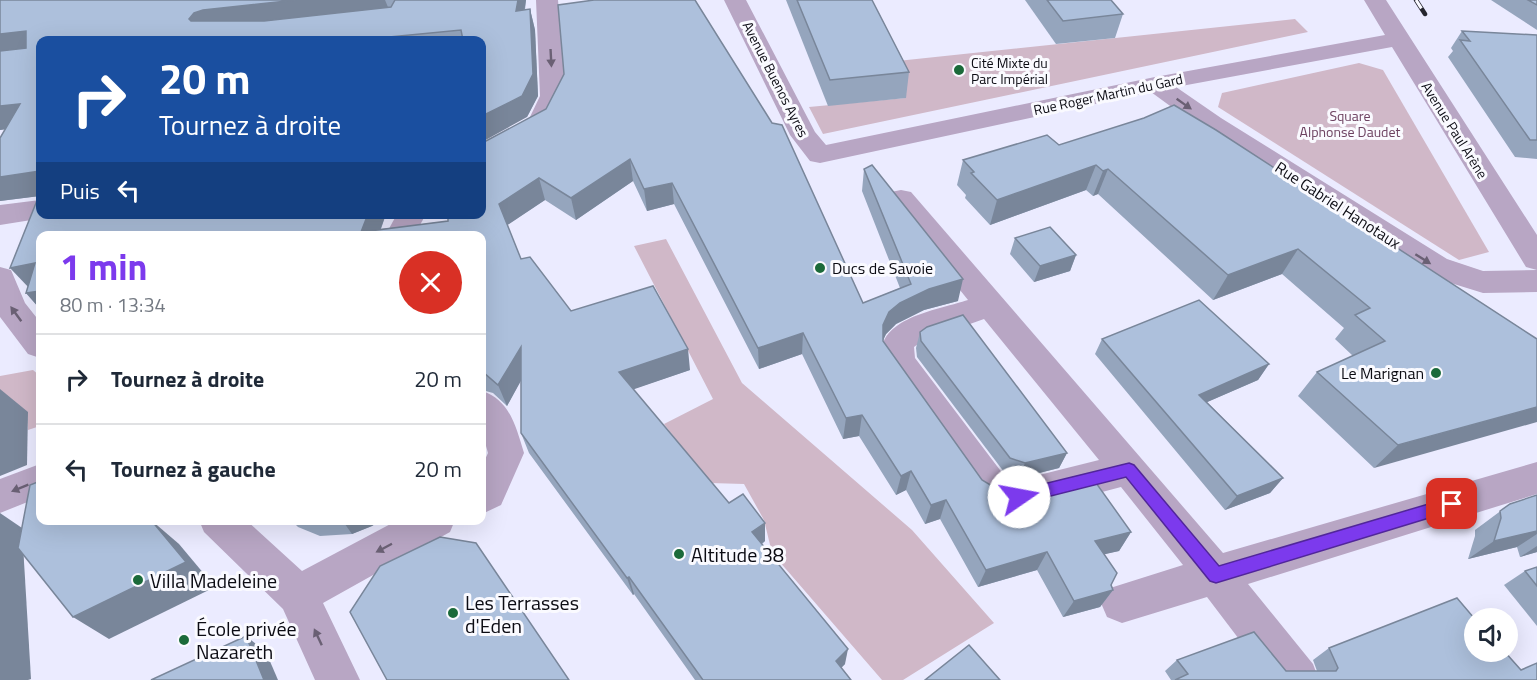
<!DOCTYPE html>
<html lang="fr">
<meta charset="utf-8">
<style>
body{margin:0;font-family:"Titillium Web",sans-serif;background:#f6f6f7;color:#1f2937;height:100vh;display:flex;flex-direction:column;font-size:22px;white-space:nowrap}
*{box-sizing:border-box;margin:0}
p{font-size:20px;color:#747a83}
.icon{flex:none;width:33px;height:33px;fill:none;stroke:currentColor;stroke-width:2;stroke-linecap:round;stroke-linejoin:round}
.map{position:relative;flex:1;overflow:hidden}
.details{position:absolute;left:36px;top:231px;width:450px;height:294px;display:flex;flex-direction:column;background:#fff;border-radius:12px;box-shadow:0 6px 24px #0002}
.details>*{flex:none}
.banner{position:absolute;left:36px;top:36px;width:450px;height:183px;border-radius:12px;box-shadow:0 6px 24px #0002;background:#1a4fa0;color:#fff;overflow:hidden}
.tools{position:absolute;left:1464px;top:608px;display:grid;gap:12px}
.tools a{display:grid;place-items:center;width:54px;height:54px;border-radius:50%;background:#fff;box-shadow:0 6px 24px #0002;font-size:30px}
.pin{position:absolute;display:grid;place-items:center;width:51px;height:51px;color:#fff;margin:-26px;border-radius:12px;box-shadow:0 3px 9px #0006}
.me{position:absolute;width:66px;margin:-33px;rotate:78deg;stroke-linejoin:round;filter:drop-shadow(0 0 4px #0008)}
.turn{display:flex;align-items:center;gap:21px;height:126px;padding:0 24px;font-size:27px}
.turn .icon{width:78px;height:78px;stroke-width:2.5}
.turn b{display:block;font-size:42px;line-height:51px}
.then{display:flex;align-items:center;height:57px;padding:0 24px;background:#0003;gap:12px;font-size:22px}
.round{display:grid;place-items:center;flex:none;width:63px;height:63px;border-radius:32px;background:#f6f6f7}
.head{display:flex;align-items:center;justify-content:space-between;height:102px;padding:0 24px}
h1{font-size:36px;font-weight:700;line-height:45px;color:#7c3aed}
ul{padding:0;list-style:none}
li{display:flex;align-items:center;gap:18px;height:90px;padding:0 24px;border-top:2px solid #e0e1e3}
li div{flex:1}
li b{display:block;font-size:22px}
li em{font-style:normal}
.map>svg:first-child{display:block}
.green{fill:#d0b8c8}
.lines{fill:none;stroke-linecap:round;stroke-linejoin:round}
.street{fill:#b8a6c4;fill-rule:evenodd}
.rail-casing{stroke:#25252e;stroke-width:4.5}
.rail{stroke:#fafaff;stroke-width:3;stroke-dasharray:10;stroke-linecap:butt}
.wall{fill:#95a5bd}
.shaded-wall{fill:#79869a}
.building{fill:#adc0dc;stroke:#79869a;stroke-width:1.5}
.oneway{fill:#6a6074}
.route{fill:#7c3aed;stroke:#51269a;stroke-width:1.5}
.poi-dot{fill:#1b6a3a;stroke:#fafaff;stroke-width:2}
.labels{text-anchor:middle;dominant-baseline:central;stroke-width:6;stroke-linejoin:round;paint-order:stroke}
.far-poi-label{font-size:14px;fill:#0b0b13;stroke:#fafaff;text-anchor:start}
.far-street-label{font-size:14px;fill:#0b0b13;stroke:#fafaff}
.far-park-label{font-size:14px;fill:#6d4261;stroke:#fafaff}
.street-label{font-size:16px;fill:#0b0b13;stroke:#fafaff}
.poi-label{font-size:16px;fill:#0b0b13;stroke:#fafaff;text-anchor:start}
.near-poi-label{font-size:20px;fill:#0b0b13;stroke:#fafaff;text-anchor:start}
</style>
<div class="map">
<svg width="1537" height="680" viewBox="0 0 1537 680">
<rect width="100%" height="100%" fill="#ebebff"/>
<g class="green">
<polygon points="1295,19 1308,32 823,134 809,107 905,98 888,62"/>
<polygon points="1359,63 1383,70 1489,252 1459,260 1218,107 1222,93"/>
<polygon points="666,239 742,383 912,530 994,623 903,680 882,680 772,553 764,520 744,484 710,483 664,424 713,399 634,246"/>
<polygon points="33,370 40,376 40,426 28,430 27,413 0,418 0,376"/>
</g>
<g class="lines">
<g class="street">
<polygon points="536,0 558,0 566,96 549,130 492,161 482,163 482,144 529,119 540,96"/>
<polygon points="724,0 746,0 815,132 826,145 1155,77 1385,35 1364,0 1386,0 1537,235 1537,270 1526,267 1392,47 1176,87 1221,118 1447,259 1483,271 1537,270 1537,292 1483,293 1425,275 1203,130 1151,92 820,163 810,161 790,135"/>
<path d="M901 190 911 192 1223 553 1537 462V494L1248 584 1313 664 1319 680H1270L1207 597 1122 623 1107 617 1101 603 1107 589 1183 565 1121 487 1019 514 990 506 977 498 882 362C873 318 938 310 968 300L887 199 891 192ZM984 319 1099 460 1019 480 1003 474 915 358 914 347 922 341Z"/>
<polygon points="40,200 40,214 52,214 50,217 0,225 0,205"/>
<polygon points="397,214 426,214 414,236 385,236"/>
<polygon points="0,267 11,270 25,303 40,322 40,358 28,354 0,317"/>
<path d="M482 391C510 400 516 427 524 453L501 505 482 514V466L488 453 482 432Z"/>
<polygon points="40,464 40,497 0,513 0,479"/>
<polygon points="199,520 246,520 302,571 398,520 455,520 450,532 323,603 360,680 315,680 283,609 204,532"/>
</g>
<g class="rail-casing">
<polyline id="rail" points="1416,0 1425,14"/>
</g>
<use href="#rail" class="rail"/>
</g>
<g class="wall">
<polygon points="0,0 526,0 525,10 530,9 535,30 538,96 527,117 482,40 40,40 40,214 386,214 381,229 448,221 486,141 546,109 564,74 863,303 900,288 862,191 864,169 958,301 924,310 896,324 886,334 883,341 982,480 997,489 1131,532 1119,551 1104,554 1113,590 1100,607 1063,617 1037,570 978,587 940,519 925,524 906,490 896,495 859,436 843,439 802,354 759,369 674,204 647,211 633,181 576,220 545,200 507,225 521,259 571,311 690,370 633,389 729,503 765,541 762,544 845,664 841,668 851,680 695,680 634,594 633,595 529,453 521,433 521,380 507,406 493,393 482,390 482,236 40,236 40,309 26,293 28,287 39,196 0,201 5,129 0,130"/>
<polygon points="786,0 872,0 909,72 906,98 828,106"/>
<polygon points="1025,0 1111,0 1123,14 1115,38 1056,44"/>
<polygon points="1491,0 1537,0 1537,30"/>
<polygon points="1462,31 1537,35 1537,159 1515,157 1448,57 1453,51 1451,48"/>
<polygon points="1059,145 1537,339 1374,468 1298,396 1317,372 1353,356 1335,339 1344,328 1282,274 1213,300 1098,194 1093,196 1086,190 990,225 965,198 966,195 957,185 963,160"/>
<polygon points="1015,238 1076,255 1070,271 1034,282 1010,254"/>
<polygon points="920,332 1067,453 1059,468 1019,478 1004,472 917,357 916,348"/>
<polygon points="1102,339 1269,364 1258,380 1207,402 1283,478 1270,493 1225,510 1095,354"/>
<polygon points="1537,495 1537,552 1520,557 1517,547 1468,559 1475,536 1475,530 1510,504"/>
<polygon points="291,520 381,520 372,526 352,534 320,536 298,527"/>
<polygon points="1537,567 1537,626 1504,585 1525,571"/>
<polygon points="1329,648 1521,670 1537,680 1171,680 1165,671 1177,660 1286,671 1317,671 1313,660"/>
</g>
<g class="shaded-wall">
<polygon points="296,0 385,0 390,12 205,34 189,19 194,13 203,10"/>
<polygon points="518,0 526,0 521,32 516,11"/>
<polygon points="530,9 535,30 538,96 527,117 482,142 482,116"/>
<polygon points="26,31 40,51 0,57 0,34"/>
<polygon points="20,104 37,125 0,130 0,106"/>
<polygon points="630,159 633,181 576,220 571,198"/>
<polygon points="1096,165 1086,190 990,225 997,200"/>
<polygon points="1108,169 1098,194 1093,196 1103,171"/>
<polygon points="40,171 40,196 0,201 0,177"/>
<polygon points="539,178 545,200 506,226 499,204"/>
<polygon points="672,183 674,204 647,211 644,189"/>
<polygon points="368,214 386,214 378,236 361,232"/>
<polygon points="1298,249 1282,274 1213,300 1228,275"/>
<polygon points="1076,255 1070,271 1034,282 1040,266"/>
<polygon points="35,263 31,290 10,268"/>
<polygon points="963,279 958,301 924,310 896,324 886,334 880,346 883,325 889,312 900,303 929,289"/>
<polygon points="40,291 40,309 26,293"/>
<polygon points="803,333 802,354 759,369 758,348"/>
<polygon points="521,347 528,368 507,406 498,385"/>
<polygon points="688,349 690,370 623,393 619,372"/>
<polygon points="1269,364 1258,380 1189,410 1199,395"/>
<polygon points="0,389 28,412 27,465 0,476"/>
<polygon points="1537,407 1537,422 1374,468 1398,445"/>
<polygon points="862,415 859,436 843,439 846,418"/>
<polygon points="482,438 484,446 482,449"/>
<polygon points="1067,453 1059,468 1019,478 1025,463"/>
<polygon points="911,471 906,490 896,495 901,476"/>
<polygon points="1283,478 1270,493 1225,510 1237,496"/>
<polygon points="946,500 940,519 925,524 931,505"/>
<polygon points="0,513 22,528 31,679 28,680 0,680"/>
<polygon points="151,520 179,544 215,587 109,639 73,617"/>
<polygon points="342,520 381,520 372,526 352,534"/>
<polygon points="765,523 765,541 753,550 752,532"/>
<polygon points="1537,531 1537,534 1517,547 1468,559 1494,541"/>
<polygon points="1131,532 1119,551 1084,559 1095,541"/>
<polygon points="1537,546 1537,552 1520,557"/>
<polygon points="1047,552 1037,570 978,587 986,570"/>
<polygon points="629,577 634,594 633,595 627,578"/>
<polygon points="1113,590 1100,607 1063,617 1074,601"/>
<polygon points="246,636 266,652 278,680 264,680"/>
<polygon points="848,649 845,664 833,676 836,661"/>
</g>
<g class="building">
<polygon points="0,0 296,0 203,10 194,13 189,19 191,21 264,21 391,7 395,0 518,0 516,11 530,9 533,74 522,96 482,116 482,40 463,40 461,30 358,40 40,40 40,171 0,177 0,138 20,104 0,106 0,51 26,48 26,31 0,34"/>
<polygon points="594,0 695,0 772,123 782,125 863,303 911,284 864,169 872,165 963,279 929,289 900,303 889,312 883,325 883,341 982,480 997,489 1028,497 1094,480 1131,532 1095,541 1117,573 1111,585 1113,590 1074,601 1047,552 986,570 946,500 931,505 911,471 901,476 862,415 846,418 803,333 758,348 672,183 644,189 630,159 571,198 539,178 499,204 521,259 530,257 571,311 653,286 688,349 619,372 729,503 743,494 765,523 752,532 848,649 836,661 851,680 703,680 629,577 627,578 521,433 521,347 498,385 484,373 482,372 482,236 40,236 40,291 26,293 35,263 10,268 40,193 40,214 368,214 361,232 448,221 448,214 482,214 482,142 486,141 546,109 564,74 558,5"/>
<polygon points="797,0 872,0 909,72 830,80"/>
<polygon points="1047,0 1111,0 1123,14 1063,21"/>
<polygon points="1528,0 1537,0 1537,5"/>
<polygon points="1462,31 1537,35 1537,140 1530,140 1460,40 1470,41"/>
<polygon points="1174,105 1216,130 1537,339 1537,407 1398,445 1317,372 1385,341 1355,315 1370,308 1298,249 1228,275 1108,169 1103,171 1096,165 997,200 971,173 974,172 963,160 1047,135 1059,145 1144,118"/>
<polygon points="1050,227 1076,255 1040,266 1015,238"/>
<polygon points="1199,300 1269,364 1199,395 1283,478 1237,496 1102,339"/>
<polygon points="963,315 1067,453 1025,463 1010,458 921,341 920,332 927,327"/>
<polygon points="40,481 40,520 151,520 186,562 73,617 18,548 30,485"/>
<polygon points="1537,495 1537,531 1494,541 1501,518 1500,511 1510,504"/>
<polygon points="440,537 476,543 569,680 387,680 350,612 380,566"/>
<polygon points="1537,567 1537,586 1525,571"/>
<polygon points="1457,598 1474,618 1474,651 1504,651 1521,670 1537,663 1537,680 1175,680 1188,674 1177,660 1254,632 1286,671 1336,671 1338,668 1329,648"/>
<polygon points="246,636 264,680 151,680"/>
<polygon points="969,645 1000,680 925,680"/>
</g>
<defs><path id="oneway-solid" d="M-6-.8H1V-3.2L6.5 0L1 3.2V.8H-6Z" transform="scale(1.5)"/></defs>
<g class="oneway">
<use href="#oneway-solid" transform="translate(551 58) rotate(87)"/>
<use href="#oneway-solid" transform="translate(1184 104) rotate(35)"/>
<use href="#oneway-solid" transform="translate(1423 259) rotate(32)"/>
<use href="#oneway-solid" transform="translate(16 314) rotate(-126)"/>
<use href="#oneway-solid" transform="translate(20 488) rotate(158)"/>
<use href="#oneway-solid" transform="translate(384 548) rotate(152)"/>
<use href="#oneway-solid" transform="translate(318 637) rotate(-115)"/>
</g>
<polygon class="route" points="1129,463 1134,465 1219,566 1452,497 1458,499 1460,504 1458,509 1452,511 1216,583 1210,581 1126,477 1019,504 1013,502 1011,497 1013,492 1019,490"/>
<g class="poi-dot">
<circle cx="959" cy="70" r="6"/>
<circle cx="820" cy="268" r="6"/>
<circle cx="1436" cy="373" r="6"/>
<circle cx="679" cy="554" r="6"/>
<circle cx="138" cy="580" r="6"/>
<circle cx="453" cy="613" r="6"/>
<circle cx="184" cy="640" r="6"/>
</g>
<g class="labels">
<g class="far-poi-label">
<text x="971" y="62">Cité Mixte du<tspan x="971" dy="16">Parc Impérial</tspan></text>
</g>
<g class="far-street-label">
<text transform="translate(776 79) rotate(63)">Avenue Buenos Ayres</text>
<text transform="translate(1108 94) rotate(-12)">Rue Roger Martin du Gard</text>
<text transform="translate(1455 130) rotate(58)">Avenue Paul Arène</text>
</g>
<g class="far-park-label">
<text x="1350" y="115">Square<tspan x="1350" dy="16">Alphonse Daudet</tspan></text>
</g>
<g class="street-label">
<text transform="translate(1338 205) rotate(33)">Rue Gabriel Hanotaux</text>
</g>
<g class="poi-label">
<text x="832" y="268">Ducs de Savoie</text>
<text x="1424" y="373" text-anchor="end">Le Marignan</text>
</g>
<g class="near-poi-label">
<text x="691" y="554">Altitude 38</text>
<text x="150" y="580">Villa Madeleine</text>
<text x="465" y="602">Les Terrasses<tspan x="465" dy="23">d'Eden</tspan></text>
<text x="196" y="628">École privée<tspan x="196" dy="23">Nazareth</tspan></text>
</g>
</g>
</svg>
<div class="tools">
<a><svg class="icon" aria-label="sound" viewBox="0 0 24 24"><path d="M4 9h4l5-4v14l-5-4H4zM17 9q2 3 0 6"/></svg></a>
</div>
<div class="pin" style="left:1452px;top:504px;background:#d93025"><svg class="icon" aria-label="arrive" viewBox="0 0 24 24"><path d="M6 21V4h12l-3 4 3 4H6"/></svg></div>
<svg class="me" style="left:1019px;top:497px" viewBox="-20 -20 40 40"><circle r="19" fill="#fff"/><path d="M0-13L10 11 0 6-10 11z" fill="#7c3aed"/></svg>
<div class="banner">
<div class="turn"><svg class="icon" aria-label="right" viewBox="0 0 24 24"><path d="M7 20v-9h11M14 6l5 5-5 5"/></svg><div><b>20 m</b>Tournez à droite</div></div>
<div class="then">Puis<svg class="icon" aria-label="left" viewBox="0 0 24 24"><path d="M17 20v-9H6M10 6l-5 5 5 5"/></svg></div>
</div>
<section class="details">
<div class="head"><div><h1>1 min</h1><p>80 m · 13:34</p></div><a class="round" style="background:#d93025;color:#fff"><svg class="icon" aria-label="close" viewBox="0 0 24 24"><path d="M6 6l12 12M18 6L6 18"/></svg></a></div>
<ul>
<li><svg class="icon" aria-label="right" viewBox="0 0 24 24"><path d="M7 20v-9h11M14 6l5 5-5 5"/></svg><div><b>Tournez à droite</b></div><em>20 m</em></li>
<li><svg class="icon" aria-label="left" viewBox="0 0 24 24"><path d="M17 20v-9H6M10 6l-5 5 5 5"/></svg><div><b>Tournez à gauche</b></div><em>20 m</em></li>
</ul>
</section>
</div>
